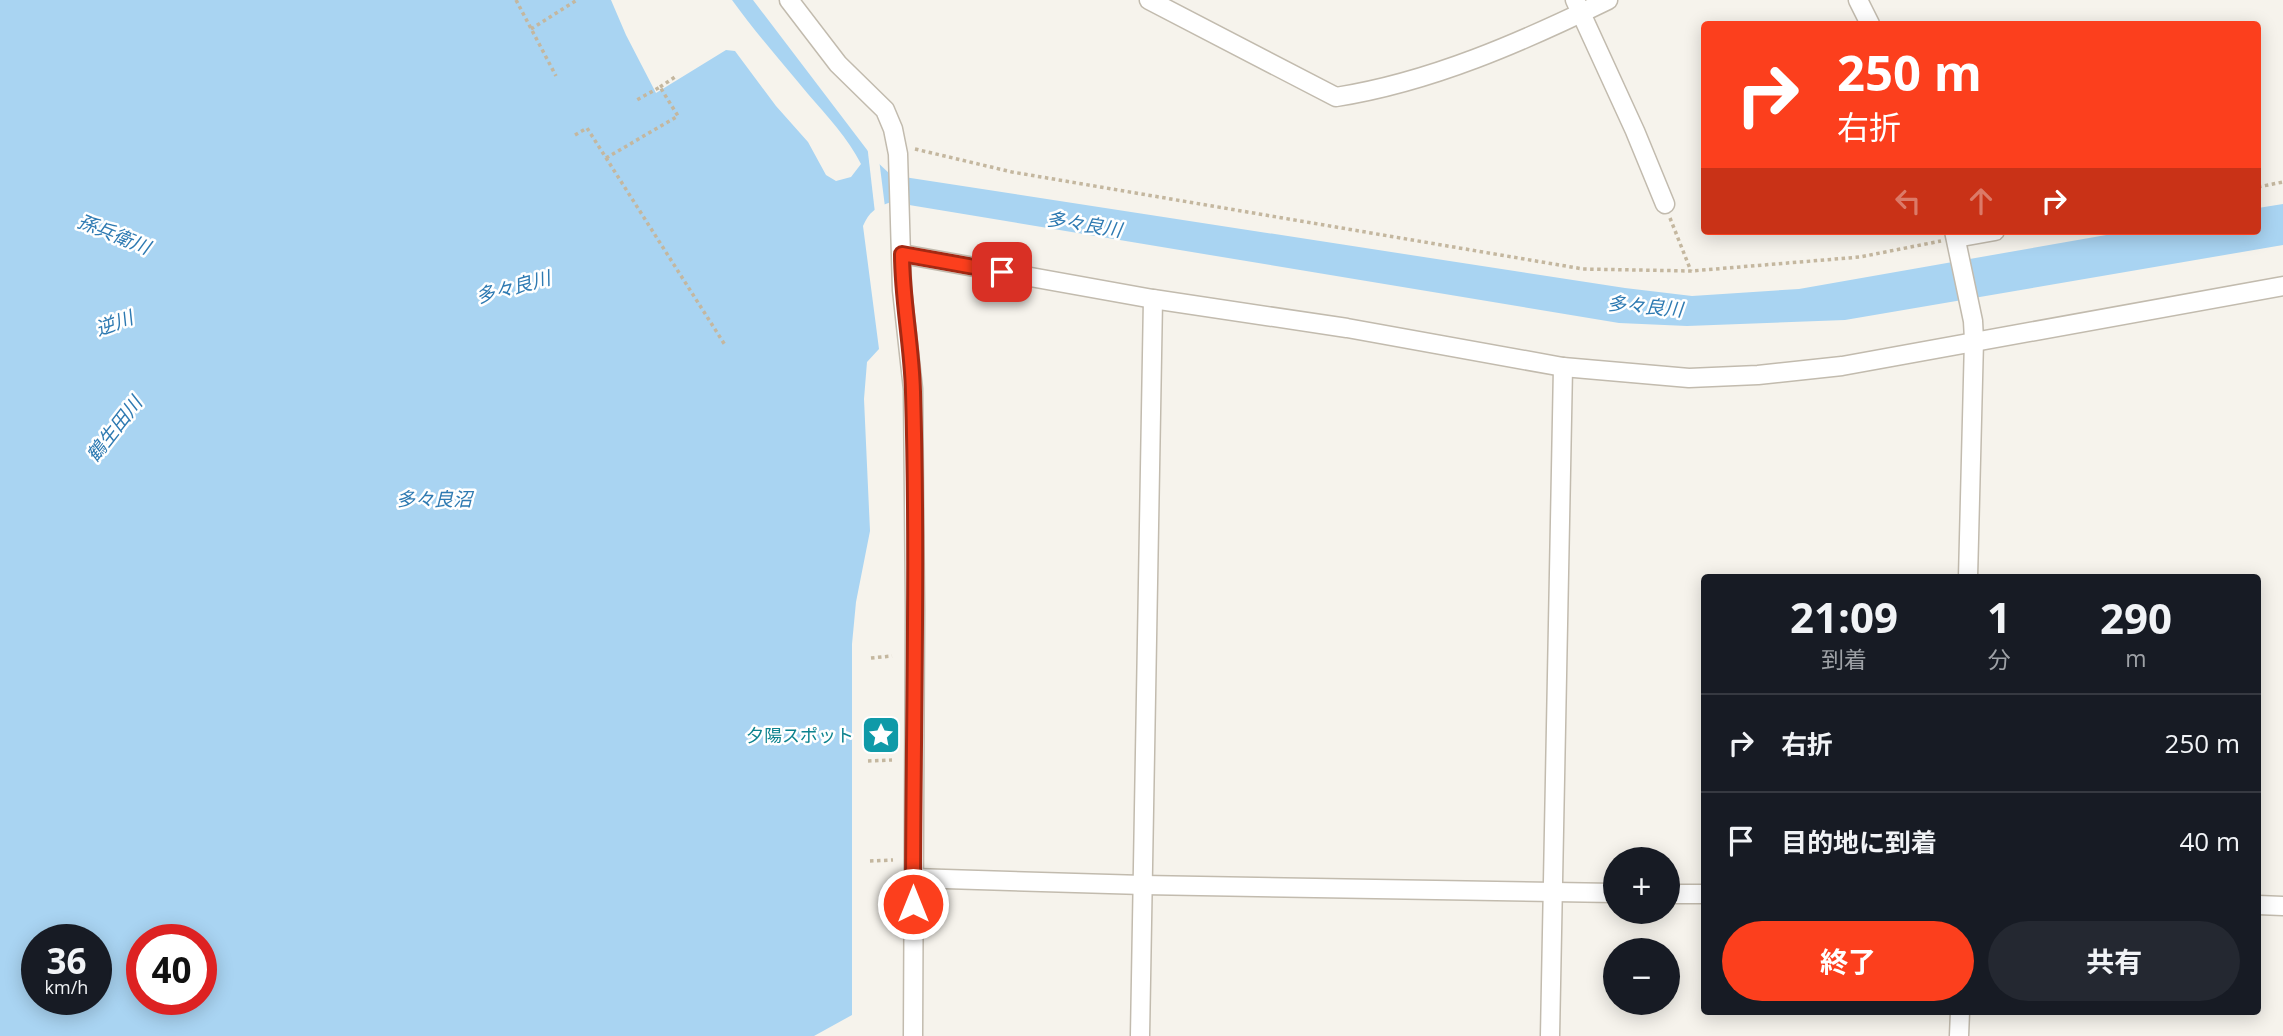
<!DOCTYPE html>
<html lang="ja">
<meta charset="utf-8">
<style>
body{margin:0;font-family:"Open Sans","Noto Sans JP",sans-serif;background:#242831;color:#f1f3f6;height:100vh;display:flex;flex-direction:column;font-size:26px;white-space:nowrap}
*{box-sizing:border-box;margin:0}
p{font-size:23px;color:#9ea1a6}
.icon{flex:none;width:38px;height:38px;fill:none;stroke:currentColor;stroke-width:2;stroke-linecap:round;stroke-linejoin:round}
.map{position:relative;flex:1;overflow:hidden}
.sheet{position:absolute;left:1701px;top:574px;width:560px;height:441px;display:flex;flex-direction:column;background:#171b24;border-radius:7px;box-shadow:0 4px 18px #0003}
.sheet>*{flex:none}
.guide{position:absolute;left:1701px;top:21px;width:560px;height:214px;border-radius:7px;box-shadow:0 4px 18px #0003;background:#fc3f1d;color:#fff;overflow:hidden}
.fabs{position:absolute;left:1603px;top:847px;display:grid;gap:14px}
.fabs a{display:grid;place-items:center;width:77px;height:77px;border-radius:50%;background:#171b24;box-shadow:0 4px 18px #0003;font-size:35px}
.speed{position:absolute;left:21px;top:924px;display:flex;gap:14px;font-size:35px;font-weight:700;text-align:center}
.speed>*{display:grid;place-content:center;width:91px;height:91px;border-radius:50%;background:#171b24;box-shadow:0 4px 18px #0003;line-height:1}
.speed small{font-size:18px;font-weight:400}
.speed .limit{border:10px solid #d22;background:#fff;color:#111}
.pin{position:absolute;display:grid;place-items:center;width:60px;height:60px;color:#fff;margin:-30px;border-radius:14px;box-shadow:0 4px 10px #0006}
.me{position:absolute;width:77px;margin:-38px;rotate:0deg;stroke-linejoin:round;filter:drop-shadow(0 0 5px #0008)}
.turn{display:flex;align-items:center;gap:24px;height:147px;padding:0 21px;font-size:32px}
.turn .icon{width:91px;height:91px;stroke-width:2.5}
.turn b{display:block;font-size:49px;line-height:60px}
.lanes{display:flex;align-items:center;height:66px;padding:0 21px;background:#0003;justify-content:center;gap:35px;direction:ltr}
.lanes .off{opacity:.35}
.eta{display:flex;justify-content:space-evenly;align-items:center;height:119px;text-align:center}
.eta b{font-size:42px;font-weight:700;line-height:49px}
.cta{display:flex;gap:14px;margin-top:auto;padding:14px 21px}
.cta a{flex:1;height:80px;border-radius:42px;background:#fc3f1d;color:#fff;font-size:28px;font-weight:700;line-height:80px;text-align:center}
.cta a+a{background:#242831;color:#f1f3f6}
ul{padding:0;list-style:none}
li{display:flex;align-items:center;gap:21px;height:98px;padding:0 21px;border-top:2px solid #363941}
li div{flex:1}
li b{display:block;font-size:26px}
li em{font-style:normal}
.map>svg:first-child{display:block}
.water{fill:#a9d4f2;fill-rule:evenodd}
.pier{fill:#f6f3ec}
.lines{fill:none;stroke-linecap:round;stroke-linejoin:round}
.minor-casing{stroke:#c2bbae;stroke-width:21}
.path{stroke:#c4b79f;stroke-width:3.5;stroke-dasharray:3.5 3.5;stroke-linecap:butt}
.minor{stroke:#fff;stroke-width:18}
.route-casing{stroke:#a42913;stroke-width:18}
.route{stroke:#fc3f1d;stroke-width:12}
.labels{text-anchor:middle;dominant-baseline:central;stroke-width:5;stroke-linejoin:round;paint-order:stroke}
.culture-label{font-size:18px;fill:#0d838f;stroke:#fff;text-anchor:end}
.water-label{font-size:19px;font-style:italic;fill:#2e7ab2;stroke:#fff}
</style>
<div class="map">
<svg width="2283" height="1036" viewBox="0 0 2283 1036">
<rect width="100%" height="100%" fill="#f6f3ec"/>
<path class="water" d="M0 0H611L626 35 656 93 726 50 735 51 776 106 808 142 826 175 836 181 851 177 861 164C848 138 827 116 808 94 782 63 756 33 732 0H753L874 159 891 175 1625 288 1692 296 1799 289 2129 231H2258V208L2283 204V245L1845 320 1687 326 1619 323 891 202C876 207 869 212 863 226L879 349 867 362 864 399 870 531 856 602 852 644V1015L814 1036H0ZM37 940H96V999H37ZM142 940H201V999H142Z"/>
<polygon class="pier" points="867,144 879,159 885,207 875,213"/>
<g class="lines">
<g class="minor-casing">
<g id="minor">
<polyline points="789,0 838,64 885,110 893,129 898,154 902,290 913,389 915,610 913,1036"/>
<path d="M1149 0 1336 97C1431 82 1522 42 1608 0"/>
<polyline points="1575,0 1635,131 1665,204"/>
<polyline points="1858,0 1870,24"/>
<polyline points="1954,231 1973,321 1974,340 1968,578"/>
<polyline points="1956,238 1995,231"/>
<polyline points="902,254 1153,299 1347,328 1563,367 1689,378 1758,375 1842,366 2283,286"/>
<polyline points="913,878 1143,885 1615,893"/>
<polyline points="1668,894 1704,894"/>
<polyline points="2258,905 2283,906"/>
<polyline points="1140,1036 1153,299"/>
<polyline points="1550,1036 1563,367"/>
<polyline points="1959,1036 1960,1012"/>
</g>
</g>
<g class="path">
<polyline points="516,0 556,76"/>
<polyline points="531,29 577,0"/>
<polyline points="660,87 675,77"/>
<polyline points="575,135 587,128 725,345"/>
<polyline points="915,149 1012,172 1583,269 1691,271 1860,257 1941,241"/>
<polyline points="606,158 678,116 660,87 635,101"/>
<polyline points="2258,187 2283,182"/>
<polyline points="1670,218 1691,271"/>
<polyline points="871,658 892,656"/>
<polyline points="868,761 892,760"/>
<polyline points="870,861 893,860"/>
</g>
<use href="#minor" class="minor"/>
</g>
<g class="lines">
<g class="route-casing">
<path id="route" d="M913 904C913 734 918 563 913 392 912 346 902 300 902 254L1002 272"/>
</g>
<use href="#route" class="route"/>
</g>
<defs>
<g id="sight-square" transform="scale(2.0125)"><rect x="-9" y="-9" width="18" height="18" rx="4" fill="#0f9aa8" stroke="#fff"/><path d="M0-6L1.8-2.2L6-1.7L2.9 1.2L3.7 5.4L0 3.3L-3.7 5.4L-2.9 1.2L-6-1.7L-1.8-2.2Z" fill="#fff"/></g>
</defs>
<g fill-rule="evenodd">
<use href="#sight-square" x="881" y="735"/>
</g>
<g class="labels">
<g class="culture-label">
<text x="854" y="735">夕陽スポット</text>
</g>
<g class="water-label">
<text transform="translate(1084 224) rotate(9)">多々良川</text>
<text transform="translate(114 234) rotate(22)">孫兵衛川</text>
<text transform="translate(513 287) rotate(-15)">多々良川</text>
<text transform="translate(1645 306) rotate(5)">多々良川</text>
<text transform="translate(114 323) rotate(-20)">逆川</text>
<text transform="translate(114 429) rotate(-52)">鶴生田川</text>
<text x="434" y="499">多々良沼</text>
</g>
</g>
</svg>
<div class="fabs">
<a>+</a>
<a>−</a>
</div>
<div class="speed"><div>36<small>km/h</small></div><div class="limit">40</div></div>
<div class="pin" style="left:1002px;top:272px;background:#d93025"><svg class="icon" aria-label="arrive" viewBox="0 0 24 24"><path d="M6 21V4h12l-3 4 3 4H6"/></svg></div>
<svg class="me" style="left:913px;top:904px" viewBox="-20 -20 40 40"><circle r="17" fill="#fc3f1d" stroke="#fff" stroke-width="3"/><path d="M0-11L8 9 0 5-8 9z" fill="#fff"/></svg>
<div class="guide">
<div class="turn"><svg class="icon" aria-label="right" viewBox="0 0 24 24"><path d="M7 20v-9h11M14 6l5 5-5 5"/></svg><div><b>250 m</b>右折</div></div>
<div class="lanes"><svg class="icon off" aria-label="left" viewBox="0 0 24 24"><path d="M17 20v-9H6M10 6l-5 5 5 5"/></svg><svg class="icon off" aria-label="ahead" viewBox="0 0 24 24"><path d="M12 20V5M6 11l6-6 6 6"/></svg><svg class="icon" aria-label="right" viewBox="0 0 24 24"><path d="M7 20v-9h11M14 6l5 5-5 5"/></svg></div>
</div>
<section class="sheet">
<div class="eta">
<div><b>21:09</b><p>到着</p></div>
<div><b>1</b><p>分</p></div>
<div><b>290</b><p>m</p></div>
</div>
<ul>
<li><svg class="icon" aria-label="right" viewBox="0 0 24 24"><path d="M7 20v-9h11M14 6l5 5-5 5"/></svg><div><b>右折</b></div><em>250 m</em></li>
<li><svg class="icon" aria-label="arrive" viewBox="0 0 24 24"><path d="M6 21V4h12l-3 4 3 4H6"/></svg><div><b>目的地に到着</b></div><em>40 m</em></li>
</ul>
<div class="cta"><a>終了</a><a>共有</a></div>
</section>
</div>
